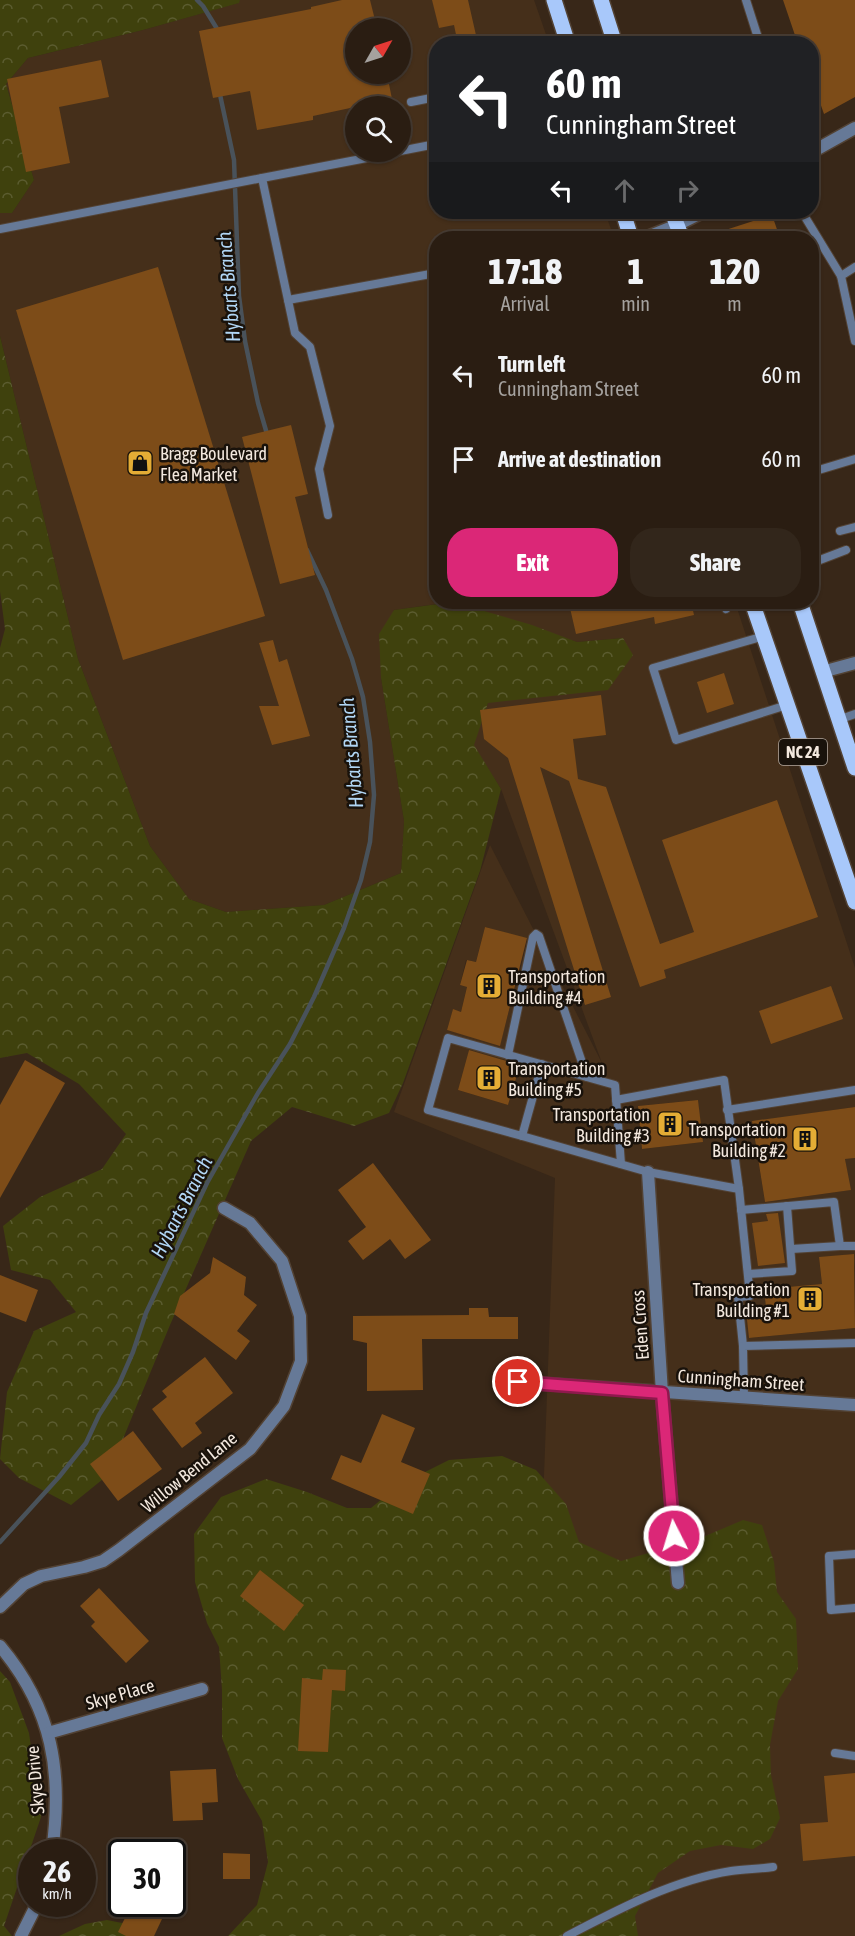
<!DOCTYPE html>
<style>
body{margin:0;font-family:"Asap Condensed",sans-serif;background:#32261b;color:#f1f3f6;height:100vh;display:flex;flex-direction:column;font-size:22px;white-space:nowrap}
*{box-sizing:border-box;margin:0}
p{font-size:20px;color:#a5a29f}
.icon{flex:none;width:33px;height:33px;fill:none;stroke:currentColor;stroke-width:2;stroke-linecap:round;stroke-linejoin:round}
.map{position:relative;flex:1;overflow:hidden}
.details{position:absolute;left:429px;top:231px;width:390px;height:378px;display:flex;flex-direction:column;background:#2a1d12;border-radius:24px;box-shadow:0 2px 4px #0004,0 0 0 2px #463b32}
.details>*{flex:none}
.top-card{position:absolute;left:429px;top:36px;width:390px;height:183px;border-radius:24px;box-shadow:0 2px 4px #0004,0 0 0 2px #463b32;background:#202124;color:#fff;overflow:hidden}
.needle{width:39px;rotate:51deg}
.tools{position:absolute;left:345px;top:18px;display:grid;gap:12px}
.tools a{display:grid;place-items:center;width:66px;height:66px;border-radius:50%;background:#2a1d12;box-shadow:0 2px 4px #0004,0 0 0 2px #463b32;font-size:30px}
.speed{position:absolute;left:18px;top:1839px;display:flex;gap:12px;font-size:30px;font-weight:700;text-align:center}
.speed>*{display:grid;place-content:center;width:78px;height:78px;border-radius:50%;background:#2a1d12;box-shadow:0 2px 4px #0004,0 0 0 2px #463b32;line-height:1}
.speed small{font-size:15px;font-weight:400}
.speed .limit{border:3px solid #111;border-radius:9px;background:#fff;color:#111}
.pin{position:absolute;display:grid;place-items:center;width:51px;height:51px;color:#fff;margin:-26px;border:3px solid #fff;border-radius:50%;box-shadow:0 2px 6px #0007}
.me{position:absolute;width:66px;margin:-33px;rotate:355deg;stroke-linejoin:round;filter:drop-shadow(0 0 4px #0008)}
.turn{display:flex;align-items:center;gap:21px;height:126px;padding:0 18px;font-size:27px}
.turn .icon{width:78px;height:78px;stroke-width:2.5}
.turn b{display:block;font-size:42px;line-height:51px}
.lanes{display:flex;align-items:center;height:57px;padding:0 18px;background:#0003;justify-content:center;gap:30px;direction:ltr}
.lanes .off{opacity:.35}
.eta{display:flex;justify-content:space-evenly;align-items:center;height:102px;text-align:center}
.eta b{font-size:36px;font-weight:800;line-height:42px}
.button{display:flex;gap:12px;margin-top:auto;padding:12px 18px}
.button a{flex:1;height:69px;border-radius:24px;background:#db2777;color:#fff;font-size:24px;font-weight:800;line-height:69px;text-align:center}
.button a+a{background:#32261b;color:#f1f3f6}
ul{padding:0;list-style:none}
li{display:flex;align-items:center;gap:18px;height:84px;padding:0 18px}
li div{flex:1}
li b{display:block;font-size:22px}
li em{font-style:normal}
.map>svg:first-child{display:block}
.built{fill:#452f1a;fill-rule:evenodd}
.forest{fill:url(#forest-crowns)}
.lines{fill:none;stroke-linecap:round;stroke-linejoin:round}
.stream{stroke:#49525a;stroke-width:4.5}
.building{fill:#7d4c18}
.service-casing{stroke:#524234;stroke-width:10}
.minor-casing{stroke:#524234;stroke-width:15}
.primary-casing{stroke:#524234;stroke-width:18}
.service{stroke:#667997;stroke-width:8}
.minor{stroke:#667997;stroke-width:12}
.primary{stroke:#a8c8fa;stroke-width:15}
.route-casing{stroke:#8e194d;stroke-width:15}
.route{stroke:#db2777;stroke-width:10}
.labels{text-anchor:middle;dominant-baseline:central;stroke-width:5;stroke-linejoin:round;paint-order:stroke}
.shield{fill:#19120b;stroke:#b2a89f;stroke-width:1.5}
.shield-label{font-size:16px;font-weight:bold;fill:#f3e8de}
.poi-label{font-size:18px;fill:#f3e8de;stroke:#19120b;text-anchor:start}
.street-label{font-size:18px;fill:#f3e8de;stroke:#19120b}
.water-label{font-size:20px;font-style:italic;fill:#b1d6f5;stroke:#19120b}
</style>
<div class="map">
<svg width="855" height="1936" viewBox="0 0 855 1936">
<defs>
<pattern id="forest-crowns" width="20" height="18" patternUnits="userSpaceOnUse" patternTransform="scale(1.5)"><rect width="20" height="18" fill="#3f410d"/><path d="M2 6a3 3 0 1 1 6 0M12 15a3 3 0 1 1 6 0" fill="none" stroke="#5b5c30"/></pattern>
</defs>
<rect width="100%" height="100%" fill="#382718"/>
<g class="built">
<path d="M240 0H534L549 43 436 44V212H605L614 238H436V602H451L394 610 381 678 404 821 401 873 324 905 226 912 189 899 150 846 78 659 0 336V213H12L34 180 6 84 28 58 143 30 238 3ZM356 28H400V74H356ZM356 106H400V152H356Z"/>
<path d="M453 602H735L855 968V1107L752 1122 765 1202 850 1190 845 1159 855 1158V1268L853 1254 819 1258 822 1284 764 1289 766 1308 749 1338 855 1328V1936H360L540 1584 555 1178 394 1112 490 845 602 1063 501 789 473 745 488 703 623 638 577 642ZM485 927 528 939 500 1044 447 1030 453 1010 461 1012 467 987 460 985 466 960 476 962ZM469 1050 520 1065 508 1105 458 1090ZM698 1100 702 1142 642 1149 638 1106Z"/>
</g>
<g class="forest">
<polygon points="0,0 240,0 239,3 143,30 28,58 6,84 34,180 12,213 0,213"/>
<polygon points="0,336 78,659 150,846 189,899 226,912 324,905 401,873 404,821 381,678 379,634 394,610 453,602 532,625 577,642 623,638 633,655 608,690 488,703 474,745 501,789 480,871 403,1083 389,1113 354,1126 292,1107 251,1141 170,1325 108,1475 71,1505 19,1478 0,1459 7,1392 34,1331 76,1312 50,1280 11,1270 3,1226 40,1197 102,1169 126,1134 79,1084 27,1053 0,1058 0,648 5,629 0,591"/>
<polygon points="502,1456 536,1470 566,1504 579,1542 621,1561 703,1537 743,1520 762,1525 774,1562 777,1592 796,1619 798,1669 778,1701 770,1745 771,1775 780,1818 770,1839 753,1849 721,1845 690,1851 658,1873 635,1916 638,1936 228,1936 257,1905 268,1862 262,1821 238,1779 222,1738 222,1690 219,1647 207,1623 195,1582 194,1534 221,1497 266,1479 307,1492 347,1508 371,1508 399,1485 449,1460"/>
<polygon points="0,1671 10,1682 29,1733 41,1817 4,1926 12,1936 0,1936"/>
<polygon points="107,1920 137,1926 145,1936 59,1936 85,1924"/>
</g>
<g class="lines">
<g class="stream">
<polyline points="197,0 203,6 219,32"/>
<polyline points="219,90 234,160 239,296 245,341 258,403 267,434"/>
<polyline points="0,1542 59,1477 86,1443 99,1415 119,1384 133,1352 146,1313 207,1183 258,1093 290,1044 314,997 344,928 361,880 370,842 374,795 370,742 363,697 352,659 326,590 307,550"/>
</g>
</g>
<g class="building">
<polygon points="342,0 370,0 377,28 356,28 356,74 387,74 392,99 313,116 313,120 257,130 250,91 213,98 199,31 311,9 311,7"/>
<polygon points="432,0 468,0 478,44 458,44 454,25 439,28"/>
<polygon points="783,0 855,0 855,97 824,114 812,80 812,44 798,44"/>
<polygon points="101,60 109,97 59,107 70,163 26,172 7,79"/>
<polygon points="772,215 780,238 707,238 707,236"/>
<polygon points="158,267 265,616 123,660 16,310"/>
<polygon points="291,425 308,494 295,497 315,575 280,584 242,437"/>
<polygon points="601,602 691,602 694,615 655,624 654,617 576,634 570,608"/>
<polygon points="273,640 279,662 287,659 310,736 272,745 259,706 279,706 259,643"/>
<polygon points="724,673 734,704 707,713 697,682"/>
<polygon points="601,695 606,735 573,739 578,779 606,787 660,944 694,932 662,840 777,800 818,917 664,970 666,978 640,987 569,781 540,767 611,997 585,1005 508,758 484,739 480,710"/>
<polygon points="485,927 527,938 500,1046 447,1030 453,1009 461,1012 467,987 460,985 467,960 476,962"/>
<polygon points="831,986 843,1019 771,1044 759,1011"/>
<polygon points="469,1050 520,1065 508,1105 458,1090"/>
<polygon points="25,1060 65,1083 0,1198 0,1105"/>
<polygon points="698,1100 703,1142 642,1149 638,1106"/>
<polygon points="855,1107 855,1158 845,1159 851,1190 765,1202 752,1121"/>
<polygon points="373,1163 431,1240 405,1259 390,1239 363,1260 348,1241 366,1227 338,1190"/>
<polygon points="778,1213 785,1263 758,1266 752,1223 768,1221 766,1214"/>
<polygon points="854,1254 855,1328 749,1338 746,1310 766,1308 764,1289 822,1284 819,1257"/>
<polygon points="213,1257 246,1277 244,1295 257,1305 237,1331 250,1341 236,1360 174,1314 180,1296 210,1273"/>
<polygon points="0,1275 38,1290 26,1322 0,1312"/>
<polygon points="469,1308 488,1308 489,1317 518,1317 518,1339 422,1339 423,1390 367,1391 367,1343 353,1340 353,1316 469,1315"/>
<polygon points="205,1357 233,1393 195,1423 202,1433 182,1448 152,1409 167,1397 162,1391"/>
<polygon points="382,1414 415,1428 401,1462 430,1474 413,1514 331,1479 341,1455 361,1463"/>
<polygon points="133,1431 162,1469 118,1501 90,1464"/>
<polygon points="260,1570 304,1605 284,1631 240,1596"/>
<polygon points="99,1588 149,1641 126,1663 91,1626 95,1622 80,1606"/>
<polygon points="323,1669 346,1670 345,1691 332,1690 328,1752 298,1751 302,1678 322,1680"/>
<polygon points="216,1769 218,1802 202,1803 203,1820 173,1821 170,1771"/>
<polygon points="855,1773 855,1856 803,1861 800,1824 828,1822 824,1776"/>
<polygon points="223,1853 250,1854 250,1879 223,1879"/>
<polygon points="132,1904 169,1904 154,1936 126,1936 118,1932"/>
</g>
<g class="lines">
<g class="service-casing">
<g id="service">
<polyline points="746,0 760,44"/>
<polyline points="411,102 436,97"/>
<polyline points="400,135 404,150"/>
<polyline points="400,151 436,144"/>
<polyline points="802,212 841,276"/>
<polyline points="0,229 262,178"/>
<polyline points="855,267 841,276 855,341"/>
<polyline points="288,300 436,273"/>
<polyline points="812,472 855,459"/>
<polyline points="328,515 319,469 330,426 310,347 295,333 262,178 398,152"/>
<polyline points="840,531 855,527"/>
<polyline points="812,563 846,550"/>
<polyline points="723,602 726,609"/>
<polyline points="764,636 653,668 676,740 787,705"/>
<polyline points="838,720 855,714"/>
<polyline points="508,1055 533,937 536,934 539,936 587,1077"/>
<polyline points="542,1064 522,1136 428,1110 448,1038 615,1085 621,1164"/>
<polyline points="616,1100 724,1080 739,1189"/>
<polyline points="727,1110 855,1090"/>
<polyline points="522,1136 648,1172 739,1189 750,1296 738,1297 743,1346"/>
<polyline points="741,1210 834,1202 840,1246 855,1246"/>
<polyline points="791,1249 840,1246"/>
<polyline points="748,1274 792,1271 787,1206"/>
<polyline points="744,1398 743,1346 855,1343"/>
<polyline points="855,1554 829,1556 831,1610 855,1608"/>
<polyline points="835,1753 855,1756"/>
<path d="M567 1936C619 1909 673 1880 731 1871 745 1869 759 1869 773 1867"/>
</g>
</g>
<g class="minor-casing">
<g id="minor">
<polyline points="812,152 855,128"/>
<polyline points="645,238 677,225 703,212"/>
<polyline points="822,672 855,663"/>
<polyline points="648,1172 662,1393 678,1583"/>
<polyline points="517,1382 855,1405"/>
<polyline points="0,1607 24,1584 41,1576 84,1567 103,1561 119,1550 250,1449 284,1406 301,1361 300,1316 282,1261 250,1223 224,1208"/>
<path d="M0 1646C53 1709 63 1773 52 1852"/>
<polyline points="48,1733 202,1689"/>
<polyline points="21,1936 37,1904"/>
</g>
</g>
<g class="primary-casing">
<g id="primary">
<polyline points="554,0 568,44"/>
<polyline points="601,0 615,44"/>
<polyline points="623,212 631,238"/>
<polyline points="672,212 682,238"/>
<polyline points="752,602 855,902"/>
<polyline points="800,602 855,768"/>
</g>
</g>
<use href="#service" class="service"/>
<use href="#minor" class="minor"/>
<use href="#primary" class="primary"/>
</g>
<g class="lines">
<g class="route-casing">
<polyline id="route" points="518,1382 662,1393 674,1536"/>
</g>
<use href="#route" class="route"/>
</g>
<defs>
<g id="shop-square" transform="scale(1.35)"><rect x="-9" y="-9" width="18" height="18" rx="4" fill="#e4ad35" stroke="#19120b"/><path d="M-5-2.5h2.3a2.7 3.5 0 0 1 5.4 0H5L5.5 6h-11ZM-1.5-2.5h3a1.5 2.3 0 0 0-3 0Z" fill="#111"/></g>
<g id="building-square" transform="scale(1.35)"><rect x="-9" y="-9" width="18" height="18" rx="4" fill="#e4ad35" stroke="#19120b"/><path d="M-4-6H4V6H1V3H-1V6H-4ZM-2.5-4.3h1.7v1.8h-1.7ZM.8-4.3h1.7v1.8H.8ZM-2.5-1h1.7V.8h-1.7ZM.8-1h1.7V.8H.8Z" fill="#111"/></g>
</defs>
<g fill-rule="evenodd">
<use href="#shop-square" x="140" y="463"/>
<use href="#building-square" x="489" y="986"/>
<use href="#building-square" x="489" y="1078"/>
<use href="#building-square" x="670" y="1124"/>
<use href="#building-square" x="805" y="1139"/>
<use href="#building-square" x="810" y="1299"/>
</g>
<g class="labels">
<rect class="shield" x="779" y="739" width="48" height="26" rx="4.5"/>
<g class="shield-label">
<text x="803" y="752">NC 24</text>
</g>
<g class="poi-label">
<text x="160" y="453">Bragg Boulevard<tspan x="160" dy="21">Flea Market</tspan></text>
<text x="508" y="976">Transportation<tspan x="508" dy="21">Building #4</tspan></text>
<text x="508" y="1068">Transportation<tspan x="508" dy="21">Building #5</tspan></text>
<text x="650" y="1114" text-anchor="end">Transportation<tspan x="650" dy="21">Building #3</tspan></text>
<text x="786" y="1129" text-anchor="end">Transportation<tspan x="786" dy="21">Building #2</tspan></text>
<text x="790" y="1289" text-anchor="end">Transportation<tspan x="790" dy="21">Building #1</tspan></text>
</g>
<g class="street-label">
<text transform="translate(640 1325) rotate(-94)">Eden Cross</text>
<text transform="translate(741 1380) rotate(4)">Cunningham Street</text>
<text transform="translate(189 1472) rotate(-39)">Willow Bend Lane</text>
<text transform="translate(120 1694) rotate(-16)">Skye Place</text>
<text transform="translate(35 1780) rotate(-95)">Skye Drive</text>
</g>
<g class="water-label">
<text transform="translate(228 287) rotate(-95)">Hybarts Branch</text>
<text transform="translate(351 753) rotate(-95)">Hybarts Branch</text>
<text transform="translate(181 1207) rotate(-63)">Hybarts Branch</text>
</g>
</g>
</svg>
<div class="tools">
<a><svg class="needle" viewBox="-14 -14 28 28"><path d="M0-13l5 13h-10z" fill="#e53935"/><path d="M0 13l5-13h-10z" fill="#a5a29f"/></svg></a>
<a><svg class="icon" aria-label="search" viewBox="0 0 24 24"><circle cx="10" cy="10" r="6"/><path d="M15 15l6 6"/></svg></a>
</div>
<div class="speed"><div>26<small>km/h</small></div><div class="limit">30</div></div>
<div class="pin" style="left:518px;top:1382px;background:#d93025"><svg class="icon" aria-label="arrive" viewBox="0 0 24 24"><path d="M6 21V4h12l-3 4 3 4H6"/></svg></div>
<svg class="me" style="left:674px;top:1536px" viewBox="-20 -20 40 40"><circle r="17" fill="#db2777" stroke="#fff" stroke-width="3"/><path d="M0-11L8 9 0 5-8 9z" fill="#fff"/></svg>
<div class="top-card">
<div class="turn"><svg class="icon" aria-label="left" viewBox="0 0 24 24"><path d="M17 20v-9H6M10 6l-5 5 5 5"/></svg><div><b>60 m</b>Cunningham Street</div></div>
<div class="lanes"><svg class="icon" aria-label="left" viewBox="0 0 24 24"><path d="M17 20v-9H6M10 6l-5 5 5 5"/></svg><svg class="icon off" aria-label="ahead" viewBox="0 0 24 24"><path d="M12 20V5M6 11l6-6 6 6"/></svg><svg class="icon off" aria-label="right" viewBox="0 0 24 24"><path d="M7 20v-9h11M14 6l5 5-5 5"/></svg></div>
</div>
<section class="details">
<div class="eta">
<div><b>17:18</b><p>Arrival</p></div>
<div><b>1</b><p>min</p></div>
<div><b>120</b><p>m</p></div>
</div>
<ul>
<li><svg class="icon" aria-label="left" viewBox="0 0 24 24"><path d="M17 20v-9H6M10 6l-5 5 5 5"/></svg><div><b>Turn left</b><p>Cunningham Street</p></div><em>60 m</em></li>
<li><svg class="icon" aria-label="arrive" viewBox="0 0 24 24"><path d="M6 21V4h12l-3 4 3 4H6"/></svg><div><b>Arrive at destination</b></div><em>60 m</em></li>
</ul>
<div class="button"><a>Exit</a><a>Share</a></div>
</section>
</div>
